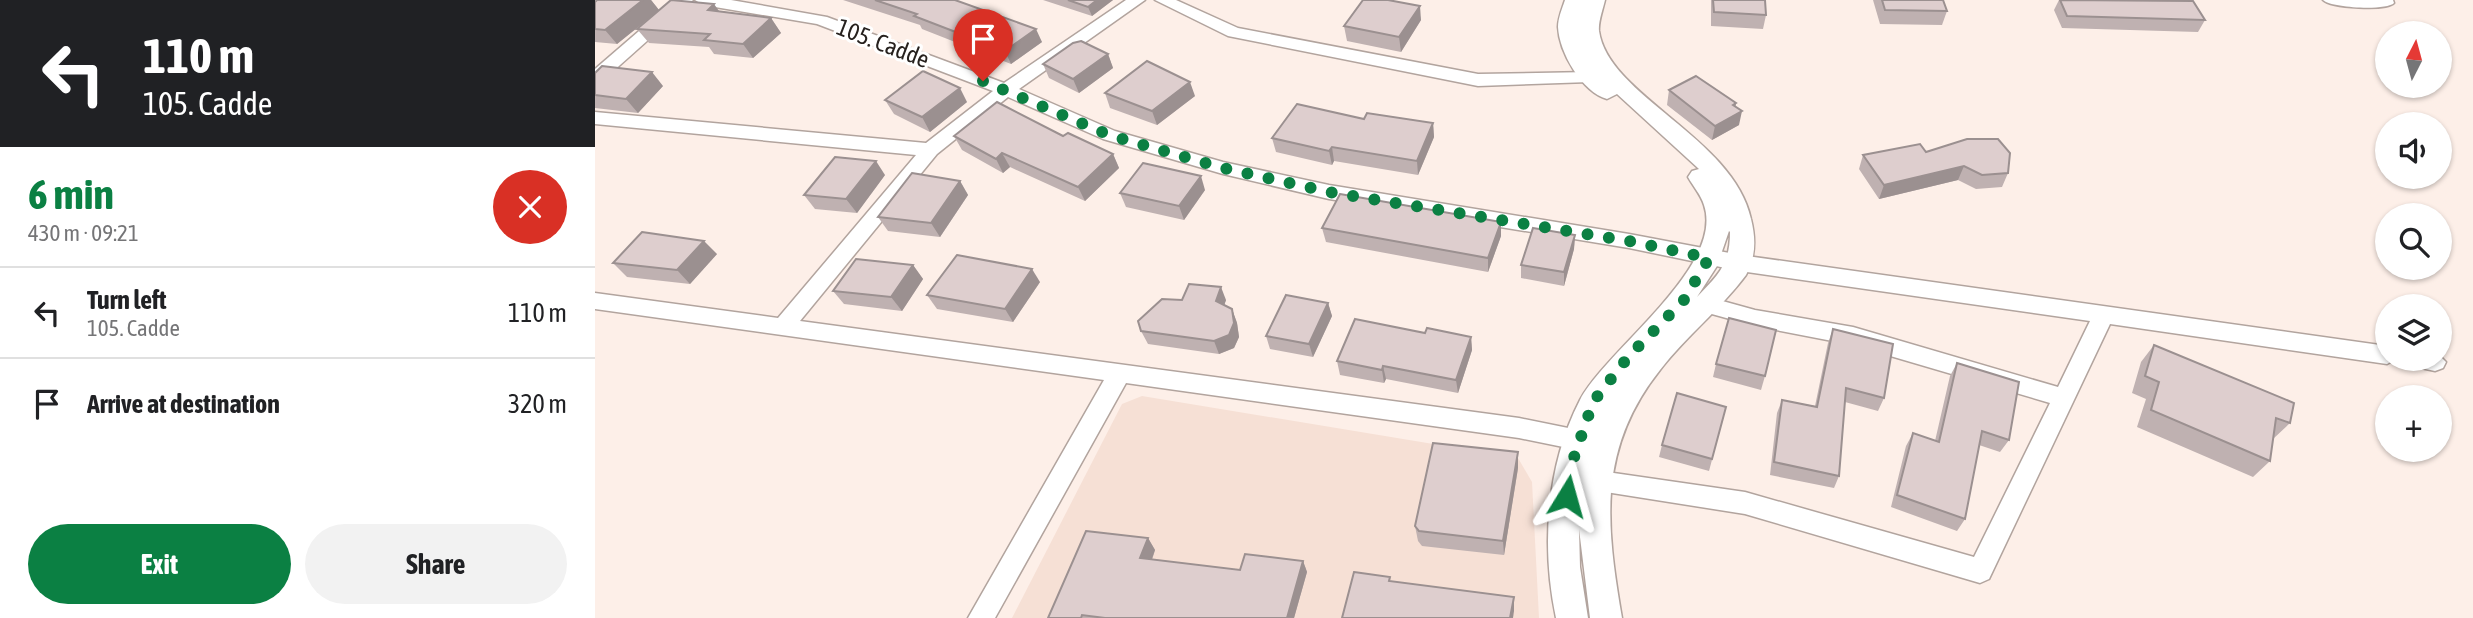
<!DOCTYPE html>
<meta charset="utf-8">
<style>
body{margin:0;font-family:"Asap Condensed",sans-serif;background:#f2f2f2;color:#202124;height:100vh;display:flex;flex-direction:column;font-size:26px;white-space:nowrap}
*{box-sizing:border-box;margin:0}
p{font-size:23px;color:#757577}
.icon{flex:none;width:38px;height:38px;fill:none;stroke:currentColor;stroke-width:2;stroke-linecap:round;stroke-linejoin:round}
.map{position:relative;flex:1;overflow:hidden}
.panel{display:flex;flex-direction:column;background:#fff;width:595px}
.panel>*{flex:none}
.top-card{background:#202124;color:#fff;overflow:hidden}
.needle{width:46px;rotate:6deg}
.controls{position:absolute;left:1780px;top:21px;display:grid;gap:14px}
.controls a{display:grid;place-items:center;width:77px;height:77px;border-radius:50%;background:#fff;box-shadow:0 2px 5px #0004;font-size:35px}
.pin{position:absolute;display:grid;place-items:center;width:60px;height:60px;color:#fff;margin:-72px -30px;border-radius:50% 50% 50% 0;rotate:-45deg;box-shadow:0 0 7px #0007}
.pin .icon{rotate:45deg}
.me{position:absolute;width:77px;margin:-38px;rotate:8deg;stroke-linejoin:round;filter:drop-shadow(0 0 5px #0008)}
.turn{display:flex;align-items:center;gap:24px;height:147px;padding:0 28px;font-size:32px}
.turn .icon{width:91px;height:91px;stroke-width:2.5}
.turn b{display:block;font-size:49px;line-height:60px}
.round{display:grid;place-items:center;flex:none;width:74px;height:74px;border-radius:37px;background:#f2f2f2}
.summary{display:flex;align-items:center;justify-content:space-between;height:119px;padding:0 28px}
h1{font-size:42px;font-weight:700;line-height:52px;color:#0b8043}
.primary-button{display:flex;gap:14px;margin-top:auto;padding:14px 28px}
.primary-button a{flex:1;height:80px;border-radius:42px;background:#0b8043;color:#fff;font-size:28px;font-weight:700;line-height:80px;text-align:center}
.primary-button a+a{background:#f2f2f2;color:#202124}
ul{padding:0;list-style:none}
li{display:flex;align-items:center;gap:21px;height:91px;padding:0 28px;border-top:2px solid #e0e0e0}
li div{flex:1}
li b{display:block;font-size:26px}
li em{font-style:normal}
main{display:flex;flex:1;min-height:0}
.map>svg:first-child{display:block}
.built{fill:#f6e0d5}
.lines{fill:none;stroke-linecap:round;stroke-linejoin:round}
.minor-casing{stroke:#b2a49e;stroke-width:3}
.major-casing{stroke:#b2a49e;stroke-width:3}
.minor{fill:#fff;fill-rule:evenodd}
.major{fill:#fff;fill-rule:evenodd}
.wall{fill:#bfb1b1}
.shaded-wall{fill:#9b9090}
.building{fill:#decece;stroke:#9b9090;stroke-width:2}
.route{stroke:#0b8043;stroke-width:12;stroke-dasharray:0 21.6}
.labels{text-anchor:middle;dominant-baseline:central;stroke-width:6;stroke-linejoin:round;paint-order:stroke}
.street-label{font-size:24px;fill:#26211e;stroke:#fff}
</style>
<main>
<section class="panel">
<div class="top-card">
<div class="turn"><svg class="icon" aria-label="left" viewBox="0 0 24 24"><path d="M17 20v-9H6M10 6l-5 5 5 5"/></svg><div><b>110 m</b>105. Cadde</div></div>
</div>
<div class="summary"><div><h1>6 min</h1><p>430 m · 09:21</p></div><a class="round" style="background:#d93025;color:#fff"><svg class="icon" aria-label="close" viewBox="0 0 24 24"><path d="M6 6l12 12M18 6L6 18"/></svg></a></div>
<ul>
<li><svg class="icon" aria-label="left" viewBox="0 0 24 24"><path d="M17 20v-9H6M10 6l-5 5 5 5"/></svg><div><b>Turn left</b><p>105. Cadde</p></div><em>110 m</em></li>
<li><svg class="icon" aria-label="arrive" viewBox="0 0 24 24"><path d="M6 21V4h12l-3 4 3 4H6"/></svg><div><b>Arrive at destination</b></div><em>320 m</em></li>
</ul>
<div class="primary-button"><a>Exit</a><a>Share</a></div>
</section>
<div class="map">
<svg width="1878" height="618" viewBox="0 0 1878 618">
<rect width="100%" height="100%" fill="#fdefe8"/>
<polygon class="built" points="547,396 923,458 937,482 944,618 417,618 527,404"/>
<g class="lines">
<g class="minor-casing">
<g id="minor">
<polygon points="80,0 98,0 6,82 0,84 0,69"/>
<polygon points="100,0 136,0 232,17 409,83 531,0 550,0 424,89 520,131 628,162 734,185 1034,234 1145,255 1792,346 1792,359 1801,359 1792,364 1515,324 1394,579 1385,583 1150,514 998,490 990,487 986,480 990,473 998,470 1150,492 1379,557 1455,403 1258,345 1160,326 1106,311 1103,305 1106,299 1113,297 1160,310 1258,327 1463,387 1495,321 1145,271 1034,248 734,199 628,174 508,139 413,97 342,154 205,321 924,418 983,430 991,433 995,440 991,447 983,450 924,438 531,383 400,618 373,618 509,380 0,309 0,293 183,318 321,155 0,124 0,112 331,143 398,91 222,24 108,5"/>
<polygon points="560,0 581,0 643,28 883,74 995,72 1004,77 995,82 883,86 633,36"/>
<path d="M1728 0H1798L1799 3C1791 11 1736 8 1728 0Z"/>
<polygon points="1844,355 1851,362 1848,368 1840,371 1812,365 1809,359 1844,359"/>
</g>
</g>
<g class="major-casing">
<path id="major" d="M970 0H990L984 27 990 0H1010C1008 9 1003 22 1004 31 1013 96 1138 137 1156 219 1161 239 1161 257 1151 275 1125 310 1091 336 1065 370 1002 449 1011 525 1027 618H995L984 529 985 567 993 618H961C946 547 951 466 985 400 1012 349 1130 267 1109 205 1106 195 1098 186 1093 177L1097 171 1104 169 1022 94 1012 99C987 92 964 52 963 27 963 18 967 9 970 0ZM1134 231 1135 232C1135 264 1124 274 1102 297L1122 266Z"/>
</g>
<use href="#minor" class="minor"/>
<use href="#major" class="major"/>
</g>
<g class="wall">
<polygon points="2,0 56,0 64,10 124,11 176,18 186,33 158,58 119,54 114,47 54,43 42,29 61,13 22,44 0,42 0,2"/>
<polygon points="248,0 360,0 447,42 416,64 327,29 325,25"/>
<polygon points="448,0 518,0 497,16"/>
<polygon points="1116,0 1170,0 1171,15 1168,29 1116,26"/>
<polygon points="1278,0 1348,0 1352,11 1347,25 1285,24"/>
<polygon points="1464,0 1545,0 1610,20 1603,32 1467,28 1459,10"/>
<polygon points="826,20 806,52 752,41 749,26"/>
<polygon points="513,54 518,68 484,93 454,78 448,64"/>
<polygon points="0,73 68,86 43,113 0,108"/>
<polygon points="1074,90 1141,103 1140,106 1144,125 1117,140 1072,105"/>
<polygon points="510,93 600,96 562,125 515,108"/>
<polygon points="290,100 372,102 335,132 299,114"/>
<polygon points="769,119 838,123 839,137 823,175 739,161 737,165 681,152 677,138"/>
<polygon points="359,136 468,136 518,154 524,168 490,201 415,167 408,173 367,150"/>
<polygon points="1331,152 1413,173 1407,187 1381,189 1363,180 1284,199 1264,169 1268,155"/>
<polygon points="290,175 262,213 220,209 209,195"/>
<polygon points="365,181 373,195 345,237 293,231 283,217"/>
<polygon points="610,190 589,220 531,207 525,193"/>
<polygon points="727,228 906,236 893,272 731,242"/>
<polygon points="980,235 979,249 969,286 926,278 926,265"/>
<polygon points="122,254 95,284 32,277 18,263"/>
<polygon points="318,265 328,279 307,311 249,304 238,291"/>
<polygon points="445,282 418,322 342,309 332,295"/>
<polygon points="587,300 631,300 629,305 637,309 642,323 644,337 639,348 624,354 553,344 546,331"/>
<polygon points="733,303 737,316 718,357 675,349 671,336"/>
<polygon points="1238,329 1289,398 1283,411 1250,402 1244,476 1239,488 1175,475 1182,413 1187,400 1220,406 1233,343"/>
<polygon points="830,333 876,337 877,350 863,393 791,379 789,383 745,375 742,361"/>
<polygon points="1559,345 1695,423 1678,439 1675,461 1658,477 1542,427 1551,399 1537,393 1546,362"/>
<polygon points="1362,363 1414,440 1405,452 1384,445 1370,519 1362,531 1296,507 1311,446 1318,433 1340,441 1355,376"/>
<polygon points="1121,364 1170,376 1166,390 1118,377"/>
<polygon points="1131,407 1114,471 1064,457 1067,445"/>
<polygon points="923,468 909,555 827,546 823,541 820,526"/>
<polygon points="553,538 560,550 557,560 645,570 708,561 712,572 699,618 453,618"/>
</g>
<g class="shaded-wall">
<polygon points="48,0 56,0 64,10 22,44 10,30"/>
<polygon points="502,0 518,0 497,16 493,7"/>
<polygon points="119,4 129,18 113,10"/>
<polygon points="825,6 826,20 806,52 804,37"/>
<polygon points="176,18 186,33 158,58 148,44"/>
<polygon points="441,29 447,42 416,64 410,51"/>
<polygon points="513,54 518,68 484,93 478,79"/>
<polygon points="57,72 68,86 43,113 31,99"/>
<polygon points="595,82 600,96 562,125 557,111"/>
<polygon points="365,88 372,102 335,132 327,117"/>
<polygon points="1141,103 1139,116 1147,111 1144,125 1117,140 1120,126 1138,105"/>
<polygon points="838,123 839,137 823,175 822,161"/>
<polygon points="737,147 739,161 737,165 734,151"/>
<polygon points="407,153 415,167 408,173 401,159"/>
<polygon points="518,154 524,168 490,201 483,187"/>
<polygon points="281,161 290,175 262,213 251,199"/>
<polygon points="1369,166 1363,180 1284,199 1289,185"/>
<polygon points="606,176 610,190 589,220 584,206"/>
<polygon points="365,181 373,195 345,237 336,223"/>
<polygon points="906,222 906,236 893,272 893,258"/>
<polygon points="980,235 979,249 969,286 969,272"/>
<polygon points="109,241 122,254 95,284 82,270"/>
<polygon points="318,265 328,279 307,311 296,297"/>
<polygon points="437,269 445,282 418,322 410,309"/>
<polygon points="626,287 631,300 626,315 621,301"/>
<polygon points="733,303 737,316 718,357 714,344"/>
<polygon points="637,309 642,323 644,337 639,348 624,354 619,341"/>
<polygon points="876,337 877,350 863,393 861,380"/>
<polygon points="788,366 791,379 789,383 787,370"/>
<polygon points="923,452 923,468 909,555 908,541"/>
<polygon points="553,538 560,550 553,570 545,558"/>
<polygon points="708,561 712,572 699,618 692,618"/>
<polygon points="919,597 919,611 918,618 915,618"/>
</g>
<g class="building">
<polygon points="2,0 48,0 10,30 0,29 0,2"/>
<polygon points="76,0 119,4 113,10 176,18 148,44 109,40 115,34 42,29"/>
<polygon points="280,0 360,0 441,29 410,51 319,16 322,14"/>
<polygon points="473,0 502,0 493,7"/>
<polygon points="768,0 793,0 825,6 804,37 749,26"/>
<polygon points="1118,0 1170,0 1171,15 1119,12"/>
<polygon points="1287,0 1348,0 1352,11 1290,10"/>
<polygon points="1465,0 1598,1 1610,20 1472,16"/>
<polygon points="486,41 513,54 478,79 448,64 478,43"/>
<polygon points="552,61 595,82 557,111 510,93"/>
<polygon points="7,66 57,72 31,99 0,95 0,73"/>
<polygon points="328,71 365,88 327,117 290,100"/>
<polygon points="1101,76 1141,103 1138,105 1147,111 1120,126 1074,90"/>
<polygon points="402,102 468,136 473,133 518,154 483,187 407,153 401,159 359,136"/>
<polygon points="702,104 769,119 772,113 838,123 822,161 737,147 734,151 677,138"/>
<polygon points="1372,139 1403,139 1415,153 1413,173 1387,175 1369,166 1289,185 1268,155 1325,144 1331,152"/>
<polygon points="240,157 281,161 251,199 209,195"/>
<polygon points="548,163 606,176 584,206 525,193"/>
<polygon points="317,173 365,181 336,223 283,217"/>
<polygon points="745,194 906,222 893,258 727,228"/>
<polygon points="938,228 980,235 969,272 926,265"/>
<polygon points="47,232 109,241 82,270 18,263"/>
<polygon points="362,255 437,269 410,309 332,295"/>
<polygon points="261,259 318,265 296,297 238,291"/>
<polygon points="594,284 626,287 621,301 637,309 639,323 634,335 619,341 546,331 543,321 567,299 587,300"/>
<polygon points="691,295 733,303 714,344 671,336"/>
<polygon points="1134,318 1181,330 1170,376 1121,364"/>
<polygon points="760,319 830,333 832,328 876,337 861,380 788,366 787,370 742,361"/>
<polygon points="1238,329 1298,344 1289,398 1251,388 1244,476 1179,462 1187,400 1222,407"/>
<polygon points="1559,345 1699,403 1695,423 1681,418 1675,461 1556,410 1564,382 1550,376"/>
<polygon points="1362,363 1424,382 1414,440 1387,431 1370,519 1302,495 1318,433 1344,442"/>
<polygon points="1082,393 1131,407 1117,459 1067,445"/>
<polygon points="838,443 923,452 908,541 824,531 820,526"/>
<polygon points="491,531 553,538 545,558 645,570 650,554 708,561 692,618 510,618 487,615 486,618 453,618"/>
<polygon points="759,572 795,577 794,581 919,597 915,618 747,618"/>
</g>
<g class="lines">
<polyline class="route" points="388,81 514,135 628,168 734,192 1034,241 1114,258 1089,300 1034,356 998,402 975,469 972,496"/>
</g>
<g class="labels">
<g class="street-label">
<text transform="translate(288 43) rotate(21)">105. Cadde</text>
</g>
</g>
</svg>
<div class="controls">
<a><svg class="needle" viewBox="-14 -14 28 28"><path d="M0-13l5 13h-10z" fill="#e53935"/><path d="M0 13l5-13h-10z" fill="#757577"/></svg></a>
<a><svg class="icon" aria-label="sound" viewBox="0 0 24 24"><path d="M4 9h4l5-4v14l-5-4H4zM17 9q2 3 0 6"/></svg></a>
<a><svg class="icon" aria-label="search" viewBox="0 0 24 24"><circle cx="10" cy="10" r="6"/><path d="M15 15l6 6"/></svg></a>
<a><svg class="icon" aria-label="layers" viewBox="0 0 24 24"><path d="M12 4l9 5-9 5-9-5zM3 14l9 5 9-5"/></svg></a>
<a>+</a>
</div>
<div class="pin" style="left:388px;top:81px;background:#d93025"><svg class="icon" aria-label="arrive" viewBox="0 0 24 24"><path d="M6 21V4h12l-3 4 3 4H6"/></svg></div>
<svg class="me" style="left:972px;top:496px" viewBox="-20 -20 40 40"><path d="M0-17L14 15 0 8-14 15z" fill="#0b8043" stroke="#fff" stroke-width="4"/></svg>
</div>
</main>
